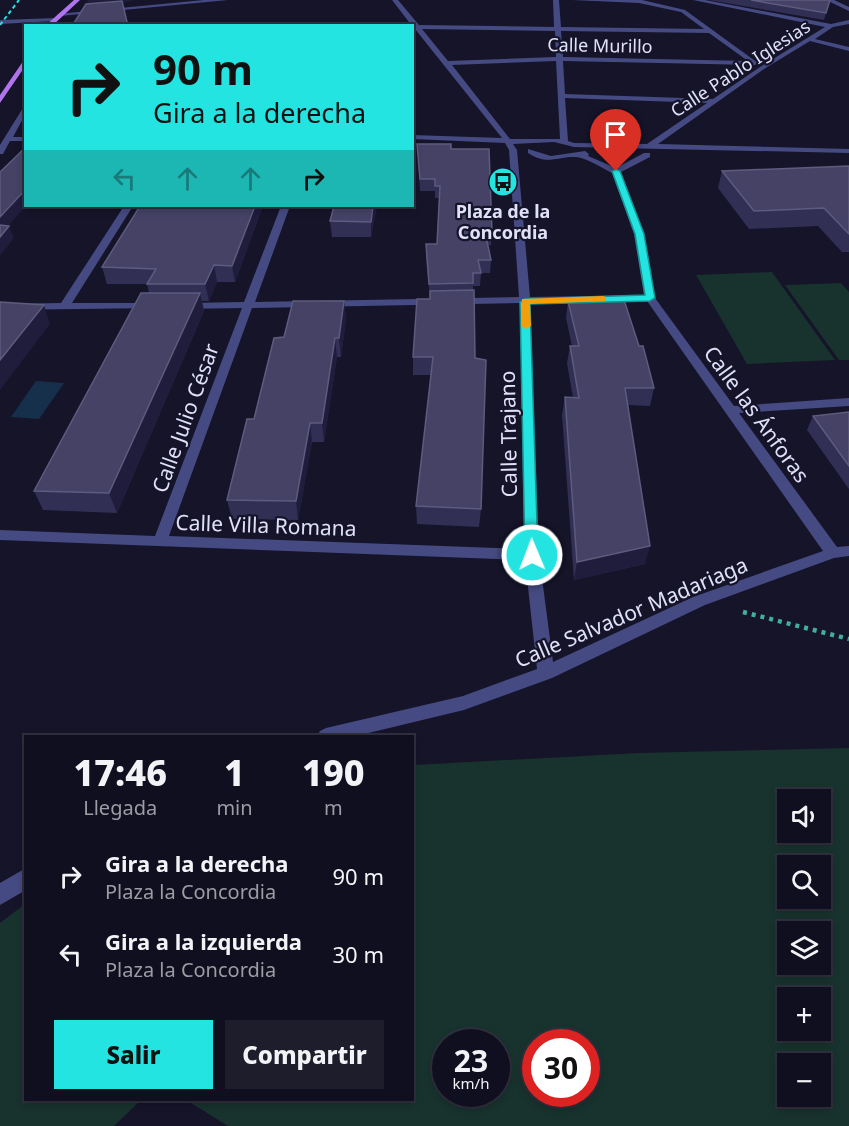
<!DOCTYPE html>
<html lang="es">
<meta charset="utf-8">
<style>
body{margin:0;font-family:"Noto Sans",sans-serif;background:#1e1d2c;color:#f1f3f6;height:100vh;display:flex;flex-direction:column;font-size:22px;white-space:nowrap}
*{box-sizing:border-box;margin:0}
p{font-size:20px;color:#9c9ca4}
.icon{flex:none;width:33px;height:33px;fill:none;stroke:currentColor;stroke-width:2;stroke-linecap:round;stroke-linejoin:round}
.map{position:relative;flex:1;overflow:hidden}
.details{position:absolute;left:24px;top:735px;width:390px;height:366px;display:flex;flex-direction:column;background:#100f1f;border-radius:0px;box-shadow:0 3px 9px #0003,0 0 0 2px #302f3d}
.details>*{flex:none}
.top-card{position:absolute;left:24px;top:24px;width:390px;height:183px;border-radius:0px;box-shadow:0 3px 9px #0003,0 0 0 2px #302f3d;background:#23e4e0;color:#111;overflow:hidden}
.tools{position:absolute;left:777px;top:789px;display:grid;gap:12px}
.tools a{display:grid;place-items:center;width:54px;height:54px;border-radius:0px;background:#100f1f;box-shadow:0 3px 9px #0003,0 0 0 2px #302f3d;font-size:30px}
.speed{position:absolute;left:432px;top:1029px;display:flex;gap:12px;font-size:30px;font-weight:700;text-align:center}
.speed>*{display:grid;place-content:center;width:78px;height:78px;border-radius:50%;background:#100f1f;box-shadow:0 3px 9px #0003,0 0 0 2px #302f3d;line-height:1}
.speed small{font-size:15px;font-weight:400}
.speed .limit{border:9px solid #d22;background:#fff;color:#111}
.pin{position:absolute;display:grid;place-items:center;width:51px;height:51px;color:#fff;margin:-62px -26px;border-radius:50% 50% 50% 0;rotate:-45deg;box-shadow:0 0 6px #0007}
.pin .icon{rotate:45deg}
.me{position:absolute;width:66px;margin:-33px;rotate:359deg;stroke-linejoin:round;filter:drop-shadow(0 0 4px #0008)}
.turn{display:flex;align-items:center;gap:21px;height:126px;padding:0 30px;font-size:27px}
.turn .icon{width:78px;height:78px;stroke-width:2.5}
.turn b{display:block;font-size:42px;line-height:51px}
.lanes{display:flex;align-items:center;height:57px;padding:0 30px;background:#0003;justify-content:center;gap:30px;direction:ltr}
.lanes .off{opacity:.35}
.eta{display:flex;justify-content:space-evenly;align-items:center;height:102px;text-align:center}
.eta b{font-size:36px;font-weight:800;line-height:42px}
.action{display:flex;gap:12px;margin-top:auto;padding:12px 30px}
.action a{flex:1;height:69px;border-radius:0px;background:#23e4e0;color:#111;font-size:24px;font-weight:800;line-height:69px;text-align:center}
.action a+a{background:#1e1d2c;color:#f1f3f6}
ul{padding:0;list-style:none}
li{display:flex;align-items:center;gap:18px;height:78px;padding:0 30px}
li div{flex:1}
li b{display:block;font-size:22px}
li em{font-style:normal}
.map>svg:first-child{display:block}
.green{fill:#18322e;fill-rule:evenodd}
.water{fill:#16304b}
.lines{fill:none;stroke-linecap:round;stroke-linejoin:round}
.path{stroke:#40af9b;stroke-width:4.5;stroke-dasharray:4 5;stroke-linecap:butt}
.minor{fill:#454a82;fill-rule:evenodd}
.major{fill:#b274ee;fill-rule:evenodd}
.rail{stroke:#23e4e0;stroke-width:2;stroke-dasharray:4 3;stroke-linecap:butt}
.wall{fill:#322f55}
.shaded-wall{fill:#1f1c3c}
.building{fill:#454266;stroke:#5d5b7e;stroke-width:1.5}
.route{fill:#23e4e0;stroke:#179492;stroke-width:1.5}
.slow{fill:#f59e0b}
.labels{text-anchor:middle;dominant-baseline:central;stroke-width:4.5;stroke-linejoin:round;paint-order:stroke}
.far-street-label{font-size:18px;fill:#e0e0fb;stroke:#151429}
.far-poi-label{font-size:18px;font-weight:bold;fill:#e0e0fb;stroke:#151429}
.street-label{font-size:21px;fill:#e0e0fb;stroke:#151429}
</style>
<div class="map">
<svg width="849" height="1126" viewBox="0 0 849 1126">
<rect width="100%" height="100%" fill="#151429"/>
<g class="green">
<polygon points="772,272 835,360 747,364 696,275"/>
<polygon points="841,283 849,292 849,360 839,360 785,285"/>
<path d="M849 748V1126H228L186 1100H412L413 765 639 753ZM788 800H820V832H788ZM788 866H820V898H788ZM788 932H820V964H788ZM788 998H820V1030H788ZM496 1042V1094H446V1042ZM536 1042H586V1094H536ZM788 1064H820V1096H788Z"/>
<polygon points="25,904 26,1100 141,1100 114,1126 0,1126 0,923"/>
</g>
<polygon class="water" points="36,381 64,383 39,419 11,417"/>
<g class="lines">
<polyline class="path" points="743,612 849,639"/>
<g class="minor">
<polygon points="204,0 228,0 60,16 57,14"/>
<path d="M392 0H398L419 25 554 27 553 0H559L561 27 704 29 681 12 639 3 572 0H642L685 10 758 63 755 65 563 61 565 94 713 99 760 67 825 27 693 0H705L831 24 849 20V24L833 27 815 39 849 47V51L810 41 764 69 658 144 849 149V153L574 147 554 142 513 144 517 150 530 297 644 295 634 234 612 173C602 168 587 158 576 157 556 156 548 166 528 153V149L551 156 585 151 589 154 588 156 616 168 644 153H650V157L621 172 644 234 655 298 734 406 849 398V406L739 413 837 547 849 546V556L834 558 705 605 552 678 464 710 356 736H317L320 731 326 728 463 696 537 669 525 560 0 540V530L155 536 242 308 182 309 177 306 182 303 244 302 281 206H290L255 302 519 297 509 150 505 143 412 139V135L502 138 415 29H412V26ZM422 29 555 31 556 57 448 61ZM561 31 709 33 748 61 563 57ZM556 61 560 139H510L452 65ZM565 98 707 103 647 144 574 143 568 141ZM647 301 823 551 693 597 553 662 539 555 530 303ZM520 303 524 549 169 536 252 308Z"/>
<polygon points="826,0 834,0 849,7 849,11"/>
<polygon points="56,18 54,21 0,24 0,20"/>
<polygon points="26,103 26,113 13,137 26,137 26,141 10,141 3,154 0,154 0,145"/>
<polygon points="124,206 133,206 72,303 152,303 157,306 156,308 0,310 0,304 61,303"/>
<polygon points="26,868 26,890 0,905 0,883"/>
</g>
<g class="major">
<polygon points="74,0 80,0 52,26 45,26"/>
<polygon points="26,57 26,65 0,103 0,95"/>
</g>
<polyline class="rail" points="0,25 19,0"/>
</g>
<g class="wall">
<polygon points="709,0 830,0 824,20"/>
<polygon points="417,144 451,149 492,233 491,245 488,245 491,260 490,273 481,273 480,286 473,286 473,290 481,509 479,527 417,524 416,506 431,375 413,375 413,357 430,299 426,257 426,244 437,244 439,198 435,198 435,191 420,191"/>
<polygon points="849,166 849,252 842,252 818,226 749,229 718,188 722,171"/>
<polygon points="140,206 263,206 235,282 217,282 209,301 202,301 204,311 117,513 43,510 34,491 149,293 147,284 107,284 102,267"/>
<polygon points="334,206 377,206 371,237 332,237 330,221"/>
<polygon points="344,301 346,319 341,357 337,357 324,442 312,442 298,520 232,519 227,500 254,419 284,337"/>
<polygon points="568,301 639,346 654,388 650,406 628,405 645,564 574,580 562,415 565,397 573,398 567,363 570,346 572,346 566,318"/>
<polygon points="849,412 849,489 807,430 813,416"/>
</g>
<g class="shaded-wall">
<polygon points="87,0 135,0 122,3 89,8"/>
<polygon points="26,189 26,206 0,235 0,217"/>
<polygon points="255,206 263,206 235,282 232,266"/>
<polygon points="373,206 377,206 371,237 371,222"/>
<polygon points="9,226 14,238 0,256 0,237"/>
<polygon points="214,265 217,282 209,301 205,284"/>
<polygon points="200,293 204,311 117,513 109,493"/>
<polygon points="344,301 346,319 341,357 339,338"/>
<polygon points="44,305 50,324 0,390 0,360"/>
<polygon points="335,338 337,357 324,442 322,423"/>
<polygon points="310,423 312,442 298,520 296,501"/>
<polygon points="650,546 645,564 574,580 577,562"/>
</g>
<g class="building">
<polygon points="751,0 830,0 826,13"/>
<polygon points="122,1 128,26 72,26 86,4"/>
<polygon points="417,144 451,144 451,149 489,149 492,233 485,232 491,260 478,260 481,273 473,273 473,283 429,284 426,244 437,244 440,186 435,186 435,179 420,179"/>
<polygon points="26,147 26,189 0,217 0,172"/>
<polygon points="849,166 849,234 824,208 754,211 722,171"/>
<polygon points="140,206 255,206 232,266 214,265 205,284 147,284 156,269 102,267"/>
<polygon points="334,206 373,206 371,222 330,221"/>
<polygon points="0,225 9,226 0,237"/>
<polygon points="474,290 475,358 486,360 481,509 416,506 433,357 413,357 417,299 430,299 430,291"/>
<polygon points="141,293 200,293 109,493 34,491"/>
<polygon points="624,300 639,346 643,346 654,388 625,388 650,546 577,562 565,397 579,398 570,346 579,346 568,301"/>
<polygon points="293,301 344,301 339,338 335,338 322,423 310,423 296,501 227,500 247,419 254,419 274,338 284,337"/>
<polygon points="0,302 44,305 0,360"/>
<polygon points="849,412 849,466 813,416"/>
</g>
<polygon class="route" points="616,169 620,171 644,234 655,298 650,301 530,304 538,555 532,560 525,555 520,302 525,299 645,295 635,234 612,171"/>
<polygon class="slow" points="603,296 606,297 606,301 530,304 531,326 526,329 521,326 522,299"/>
<defs>
<g id="bus-disc" transform="scale(1.5)"><circle r="9.5" fill="#23e4e0" stroke="#151429"/><path d="M-5-6H5V4H4V6H2V4H-2V6H-4V4H-5ZM-3.5-4V0h7V-4ZM-3.5 1.2v1.5H-2V1.2ZM2 1.2v1.5H3.5V1.2Z" fill="#111"/></g>
</defs>
<g fill-rule="evenodd">
<use href="#bus-disc" x="503" y="182"/>
</g>
<g class="labels">
<g class="far-street-label">
<text transform="translate(600 45) rotate(1)">Calle Murillo</text>
<text transform="translate(740 68) rotate(-33)">Calle Pablo Iglesias</text>
</g>
<g class="far-poi-label">
<text x="503" y="211">Plaza de la<tspan x="503" dy="21">Concordia</tspan></text>
</g>
<g class="street-label">
<text transform="translate(757 414) rotate(54)">Calle las Ánforas</text>
<text transform="translate(185 418) rotate(-70)">Calle Julio César</text>
<text transform="translate(508 434) rotate(-91)">Calle Trajano</text>
<text transform="translate(266 525) rotate(2)">Calle Villa Romana</text>
<text transform="translate(631 612) rotate(-23)">Calle Salvador Madariaga</text>
</g>
</g>
</svg>
<div class="tools">
<a><svg class="icon" aria-label="sound" viewBox="0 0 24 24"><path d="M4 9h4l5-4v14l-5-4H4zM17 9q2 3 0 6"/></svg></a>
<a><svg class="icon" aria-label="search" viewBox="0 0 24 24"><circle cx="10" cy="10" r="6"/><path d="M15 15l6 6"/></svg></a>
<a><svg class="icon" aria-label="layers" viewBox="0 0 24 24"><path d="M12 4l9 5-9 5-9-5zM3 14l9 5 9-5"/></svg></a>
<a>+</a>
<a>−</a>
</div>
<div class="speed"><div>23<small>km/h</small></div><div class="limit">30</div></div>
<div class="pin" style="left:616px;top:171px;background:#d93025"><svg class="icon" aria-label="arrive" viewBox="0 0 24 24"><path d="M6 21V4h12l-3 4 3 4H6"/></svg></div>
<svg class="me" style="left:532px;top:555px" viewBox="-20 -20 40 40"><circle r="17" fill="#23e4e0" stroke="#fff" stroke-width="3"/><path d="M0-11L8 9 0 5-8 9z" fill="#fff"/></svg>
<div class="top-card">
<div class="turn"><svg class="icon" aria-label="right" viewBox="0 0 24 24"><path d="M7 20v-9h11M14 6l5 5-5 5"/></svg><div><b>90 m</b>Gira a la derecha</div></div>
<div class="lanes"><svg class="icon off" aria-label="left" viewBox="0 0 24 24"><path d="M17 20v-9H6M10 6l-5 5 5 5"/></svg><svg class="icon off" aria-label="ahead" viewBox="0 0 24 24"><path d="M12 20V5M6 11l6-6 6 6"/></svg><svg class="icon off" aria-label="ahead" viewBox="0 0 24 24"><path d="M12 20V5M6 11l6-6 6 6"/></svg><svg class="icon" aria-label="right" viewBox="0 0 24 24"><path d="M7 20v-9h11M14 6l5 5-5 5"/></svg></div>
</div>
<section class="details">
<div class="eta">
<div><b>17:46</b><p>Llegada</p></div>
<div><b>1</b><p>min</p></div>
<div><b>190</b><p>m</p></div>
</div>
<ul>
<li><svg class="icon" aria-label="right" viewBox="0 0 24 24"><path d="M7 20v-9h11M14 6l5 5-5 5"/></svg><div><b>Gira a la derecha</b><p>Plaza la Concordia</p></div><em>90 m</em></li>
<li><svg class="icon" aria-label="left" viewBox="0 0 24 24"><path d="M17 20v-9H6M10 6l-5 5 5 5"/></svg><div><b>Gira a la izquierda</b><p>Plaza la Concordia</p></div><em>30 m</em></li>
</ul>
<div class="action"><a>Salir</a><a>Compartir</a></div>
</section>
</div>
